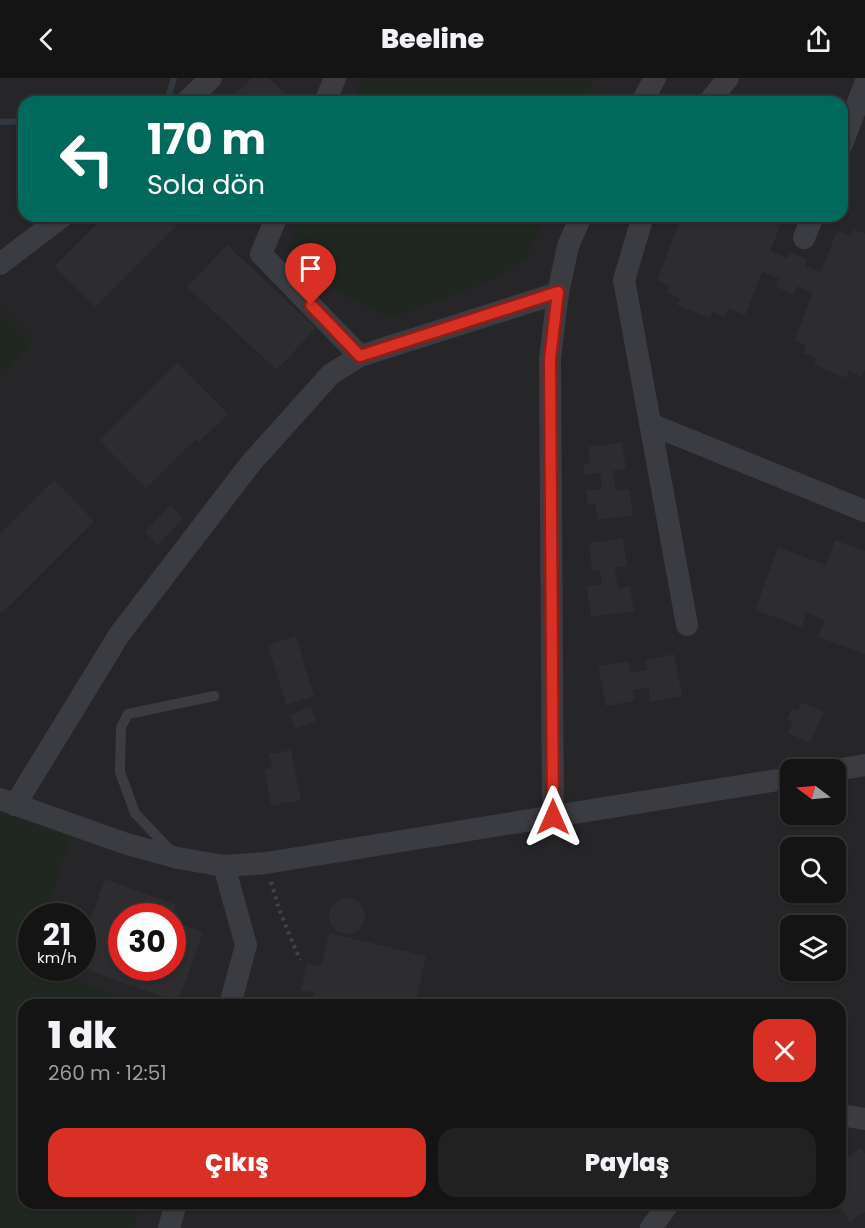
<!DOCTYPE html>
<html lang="tr">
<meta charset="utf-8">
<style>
body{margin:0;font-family:Poppins,sans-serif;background:#212122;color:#f1f3f6;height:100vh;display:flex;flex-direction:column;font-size:22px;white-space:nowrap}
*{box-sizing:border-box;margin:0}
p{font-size:20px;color:#9d9ea0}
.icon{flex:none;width:33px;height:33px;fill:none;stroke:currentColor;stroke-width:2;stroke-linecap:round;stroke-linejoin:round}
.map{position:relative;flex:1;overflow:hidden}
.sheet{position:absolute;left:18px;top:921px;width:828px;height:210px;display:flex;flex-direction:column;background:#141415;border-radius:18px;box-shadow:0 2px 4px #0004,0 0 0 2px #333334}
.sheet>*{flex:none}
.banner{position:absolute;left:18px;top:18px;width:830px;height:126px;border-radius:18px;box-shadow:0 2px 4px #0004,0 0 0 2px #333334;background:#00695c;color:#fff;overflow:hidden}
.needle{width:39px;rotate:286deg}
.tools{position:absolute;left:780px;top:681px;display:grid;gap:12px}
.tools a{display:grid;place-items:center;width:66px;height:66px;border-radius:12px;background:#141415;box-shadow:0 2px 4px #0004,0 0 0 2px #333334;font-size:30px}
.speed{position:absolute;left:18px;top:825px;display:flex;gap:12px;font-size:30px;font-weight:700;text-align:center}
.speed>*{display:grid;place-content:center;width:78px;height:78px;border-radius:50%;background:#141415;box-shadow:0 2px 4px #0004,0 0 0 2px #333334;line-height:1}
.speed small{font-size:15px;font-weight:400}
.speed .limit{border:9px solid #d22;background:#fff;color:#111}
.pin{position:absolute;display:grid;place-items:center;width:51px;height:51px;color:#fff;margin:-62px -26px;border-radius:50% 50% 50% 0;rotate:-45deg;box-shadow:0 0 6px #0007}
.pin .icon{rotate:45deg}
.me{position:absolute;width:66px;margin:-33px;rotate:0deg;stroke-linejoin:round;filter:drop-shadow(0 0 4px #0008)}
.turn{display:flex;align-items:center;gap:21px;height:126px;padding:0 30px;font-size:27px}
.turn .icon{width:78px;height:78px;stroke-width:2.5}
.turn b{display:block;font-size:42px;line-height:51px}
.round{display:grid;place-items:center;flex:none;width:63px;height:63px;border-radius:18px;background:#212122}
.headline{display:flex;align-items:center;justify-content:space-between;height:102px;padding:0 30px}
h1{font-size:36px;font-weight:800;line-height:45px}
.action{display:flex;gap:12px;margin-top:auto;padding:12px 30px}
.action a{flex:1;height:69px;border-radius:18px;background:#d93025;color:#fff;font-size:24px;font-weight:800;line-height:69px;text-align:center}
.action a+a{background:#212122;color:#f1f3f6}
header{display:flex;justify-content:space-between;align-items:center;height:78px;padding:0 30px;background:#141415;font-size:27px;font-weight:800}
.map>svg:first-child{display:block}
.built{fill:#262629;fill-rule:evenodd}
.green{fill:#202721}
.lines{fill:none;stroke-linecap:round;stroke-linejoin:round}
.stream{stroke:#303940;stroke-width:6}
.building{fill:#2d2d30}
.path{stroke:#414348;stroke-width:4;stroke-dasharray:3 4.5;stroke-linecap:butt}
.service{stroke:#3b3c41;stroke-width:10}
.minor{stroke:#3b3c41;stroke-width:22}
.route-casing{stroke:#8d1f18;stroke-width:15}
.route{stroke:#d93025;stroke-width:10}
</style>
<header><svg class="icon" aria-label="back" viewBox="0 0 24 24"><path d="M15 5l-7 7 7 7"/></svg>Beeline<svg class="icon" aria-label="share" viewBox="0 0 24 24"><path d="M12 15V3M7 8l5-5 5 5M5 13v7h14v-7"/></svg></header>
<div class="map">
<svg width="865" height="1150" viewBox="0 0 865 1150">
<rect width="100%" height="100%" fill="#1a1a1c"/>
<path class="built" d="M0 0H865V1150H0ZM24 24H842V138H24ZM790 692H836V736H790ZM790 770H836V814H790ZM32 838H82V890H32ZM122 838H172V890H122ZM790 848H836V892H790ZM24 927H840V1125H24Z"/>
<g class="green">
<polygon points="362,0 594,0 587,24 351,24"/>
<polygon points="300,138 545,138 528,177 501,198 391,240 328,208 286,171"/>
<polygon points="0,230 34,264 0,299"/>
<polygon points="0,733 71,757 45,838 32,838 31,879 28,889 149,927 24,927 24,1125 141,1125 134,1150 0,1150"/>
</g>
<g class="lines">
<g class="stream">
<polyline points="167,24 174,0"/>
<polyline points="0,44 24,43"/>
</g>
</g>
<g class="building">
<polygon points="252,0 269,0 293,24 228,24"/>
<polygon points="105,138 176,138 181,143 95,229 54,189"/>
<polygon points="682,138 784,138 770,173 787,180 790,174 807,182 805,188 821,194 837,153 851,158 853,151 865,156 865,292 862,299 849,293 846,300 814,287 817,280 803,275 806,267 794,262 813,215 797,208 794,216 776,209 779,200 762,194 745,237 729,231 725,239 712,234 710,240 677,227 680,221 667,215 670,208 657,202"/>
<polygon points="227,167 316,250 277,292 187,209"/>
<polygon points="177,284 228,336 199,364 196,361 146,410 99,362"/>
<polygon points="622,364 626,391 613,393 616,413 629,411 633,437 598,442 595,425 588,426 586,413 602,411 600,395 584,397 583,387 591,385 588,369"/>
<polygon points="54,402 94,443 2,535 0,534 0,456"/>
<polygon points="170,427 183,440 158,467 145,454"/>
<polygon points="623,460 627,488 615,490 618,510 630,508 634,533 591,539 587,508 602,506 600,492 592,493 589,465"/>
<polygon points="835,462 865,473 865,576 818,559 825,542 806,535 802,549 755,532 778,469 826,487"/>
<polygon points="296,558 314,618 286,627 268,567"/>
<polygon points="674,576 682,618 651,624 648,609 633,612 635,623 606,628 598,588 628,583 631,595 647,592 645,582"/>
<polygon points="802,624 824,634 810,665 788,655 793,644 787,641 792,630 798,633"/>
<polygon points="311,629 316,643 295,651 290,637"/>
<polygon points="291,672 301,722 271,728 264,691 272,690 269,676"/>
<polygon points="105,801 176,827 172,838 122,838 122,890 172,890 172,843 203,854 178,924 82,890 82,865"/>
<circle cx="347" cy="838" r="18"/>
<polygon points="329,855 426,878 415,927 312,927 315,915 301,912 307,885 321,888"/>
<polygon points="862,1070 865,1076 865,1134 850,1144 837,1125 840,1125 840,1084"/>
</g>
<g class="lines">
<polyline class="path" points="271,804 279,831 300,882"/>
<polyline class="service" points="171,773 135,735 120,694 121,649 128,636 214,618"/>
<g class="minor">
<polyline points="186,24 211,0"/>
<polyline points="325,24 335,0"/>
<polyline points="642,24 655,0"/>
<polyline points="709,24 728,0"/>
<polyline points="842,66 865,6"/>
<polyline points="277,138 261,176 360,278"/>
<polyline points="643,138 624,202 687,547"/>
<polyline points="804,160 813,138"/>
<polyline points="0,186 63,138"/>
<polyline points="650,346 865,433"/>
<polyline points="836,692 865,687"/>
<polyline points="0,721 127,766 178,780 224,788 266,785 790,700"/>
<polyline points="15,727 119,557 251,385 331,296 360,278 558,215"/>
<polyline points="553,739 550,281 558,215 568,168 581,138"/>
<polyline points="224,788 246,867 230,927"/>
<polyline points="840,1037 865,1041"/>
<polyline points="169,1150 176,1125"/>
<polyline points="651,1150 669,1125"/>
</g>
</g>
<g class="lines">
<g class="route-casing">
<polyline id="route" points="311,227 360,278 558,214 550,281 553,739"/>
</g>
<use href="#route" class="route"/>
</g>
</svg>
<div class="tools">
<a><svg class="needle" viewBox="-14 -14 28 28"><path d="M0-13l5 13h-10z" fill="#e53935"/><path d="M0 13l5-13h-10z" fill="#9d9ea0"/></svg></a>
<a><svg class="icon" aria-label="search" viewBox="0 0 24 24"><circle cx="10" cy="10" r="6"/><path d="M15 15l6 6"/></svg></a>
<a><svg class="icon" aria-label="layers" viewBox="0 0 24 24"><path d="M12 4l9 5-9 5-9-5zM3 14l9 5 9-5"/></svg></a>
</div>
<div class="speed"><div>21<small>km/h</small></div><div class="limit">30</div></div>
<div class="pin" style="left:311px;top:227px;background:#d93025"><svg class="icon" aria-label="arrive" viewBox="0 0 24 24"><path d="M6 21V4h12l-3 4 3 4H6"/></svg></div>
<svg class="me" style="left:553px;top:739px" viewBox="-20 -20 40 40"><path d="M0-17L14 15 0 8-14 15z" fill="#d93025" stroke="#fff" stroke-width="4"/></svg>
<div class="banner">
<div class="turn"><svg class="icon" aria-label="left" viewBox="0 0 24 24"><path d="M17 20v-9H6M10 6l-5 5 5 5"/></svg><div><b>170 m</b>Sola dön</div></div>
</div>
<section class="sheet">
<div class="headline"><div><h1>1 dk</h1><p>260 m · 12:51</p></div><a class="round" style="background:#d93025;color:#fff"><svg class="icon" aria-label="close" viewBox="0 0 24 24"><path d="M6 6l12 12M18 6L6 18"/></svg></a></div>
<div class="action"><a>Çıkış</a><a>Paylaş</a></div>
</section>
</div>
